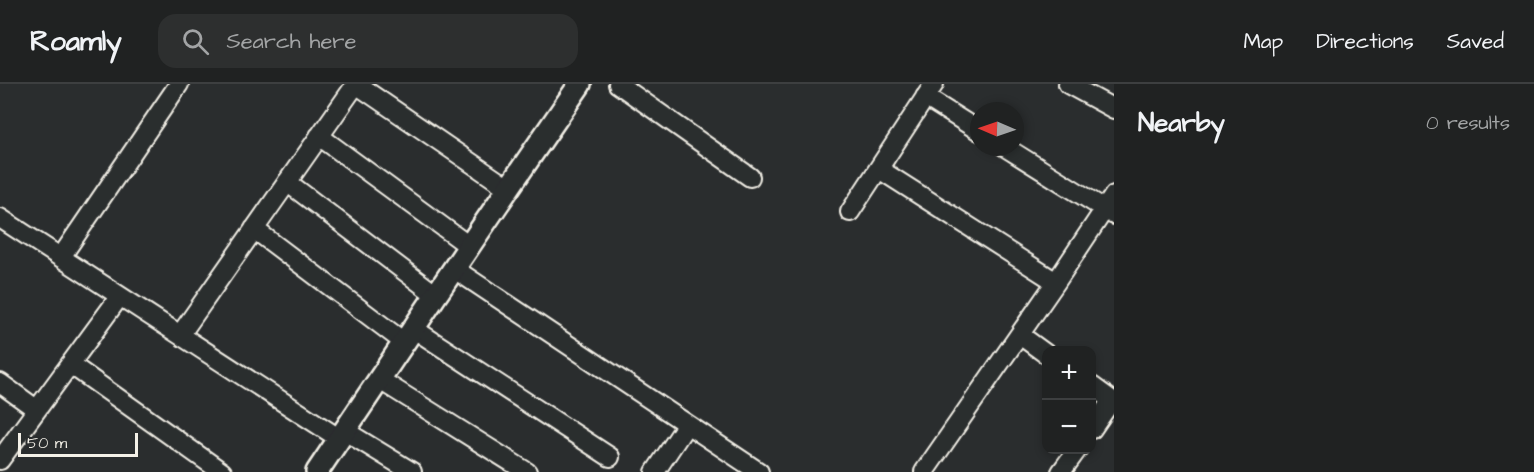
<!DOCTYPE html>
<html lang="en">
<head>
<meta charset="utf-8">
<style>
	:root { --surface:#202222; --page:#2d2f2f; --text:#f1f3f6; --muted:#a2a4a5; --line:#3d3f40 }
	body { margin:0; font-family:"Architects Daughter",sans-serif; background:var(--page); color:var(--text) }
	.controls { position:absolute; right:18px; bottom:18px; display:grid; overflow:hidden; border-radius:12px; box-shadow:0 3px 9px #0003 }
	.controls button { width:54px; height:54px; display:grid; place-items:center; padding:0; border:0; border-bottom:2px solid var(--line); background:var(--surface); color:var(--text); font:30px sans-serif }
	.compass { position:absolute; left:970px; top:18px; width:54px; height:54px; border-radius:50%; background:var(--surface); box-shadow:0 3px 9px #0003; rotate:272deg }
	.scale { position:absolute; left:18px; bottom:15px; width:120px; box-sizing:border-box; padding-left:6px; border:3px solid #f4f1e8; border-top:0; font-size:16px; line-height:21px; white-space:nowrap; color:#f4f1e8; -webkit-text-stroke:4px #2a2d2e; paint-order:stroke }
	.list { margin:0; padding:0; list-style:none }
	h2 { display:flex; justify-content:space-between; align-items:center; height:78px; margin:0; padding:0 24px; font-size:26px }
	h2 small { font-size:20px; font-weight:400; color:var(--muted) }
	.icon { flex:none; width:33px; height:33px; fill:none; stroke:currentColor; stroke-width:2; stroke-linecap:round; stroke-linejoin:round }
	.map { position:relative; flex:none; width:1114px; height:388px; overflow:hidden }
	header { display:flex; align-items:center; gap:36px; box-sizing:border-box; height:84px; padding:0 30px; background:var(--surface); border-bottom:2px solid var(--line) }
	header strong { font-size:28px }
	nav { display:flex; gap:33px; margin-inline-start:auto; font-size:21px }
	.search { width:420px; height:54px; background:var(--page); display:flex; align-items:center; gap:15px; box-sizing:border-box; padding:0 21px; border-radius:18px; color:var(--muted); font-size:22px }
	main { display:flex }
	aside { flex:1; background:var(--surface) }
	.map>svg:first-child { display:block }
</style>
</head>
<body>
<header>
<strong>Roamly</strong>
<div class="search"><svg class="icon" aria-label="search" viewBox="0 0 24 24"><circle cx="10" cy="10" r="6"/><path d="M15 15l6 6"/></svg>Search here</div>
<nav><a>Map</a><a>Directions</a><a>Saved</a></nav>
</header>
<main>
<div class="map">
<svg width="1114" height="388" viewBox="0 0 1114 388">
	<rect width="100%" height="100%" fill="#2a2d2e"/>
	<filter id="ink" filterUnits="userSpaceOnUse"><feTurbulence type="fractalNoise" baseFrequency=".0167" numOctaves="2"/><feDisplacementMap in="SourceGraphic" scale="12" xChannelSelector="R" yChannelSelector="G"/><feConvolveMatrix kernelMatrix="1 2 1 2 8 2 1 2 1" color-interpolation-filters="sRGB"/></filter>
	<g filter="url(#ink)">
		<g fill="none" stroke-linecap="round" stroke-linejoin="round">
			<defs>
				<path id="minor" d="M618,0l132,93
					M1068,0l46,25
					M925,13l54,34
					M319,52l150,110
					M1005,63l109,68
					M879,85l177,113
					M287,98l149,113
					M850,128l84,-128
					M0,134l340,221
					M254,145l151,114
					M61,173l118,-173
					M453,184l306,204
					M414,245l196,128
					M180,251l176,-251 152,104
					M1020,251l26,19
					M70,280l152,108
					M380,296l147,92
					M0,299l36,26
					M1092,302l22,16
					M1092,345l20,-29
					M345,347l67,41
					M0,376l120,-164
					M655,388l32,-48
					M924,388l132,-190 58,-87
					M1061,388l16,-22"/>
				<path id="tertiary" d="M317,388c87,-130 174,-259 263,-388"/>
			</defs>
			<use href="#minor" stroke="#f4f1e8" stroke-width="22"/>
			<use href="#tertiary" stroke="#f4f1e8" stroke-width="26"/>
			<use href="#minor" stroke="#2a2d2e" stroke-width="18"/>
			<use href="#tertiary" stroke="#2a2d2e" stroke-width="21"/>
		</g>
	</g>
</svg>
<div class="controls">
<button>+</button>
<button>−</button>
</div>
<svg class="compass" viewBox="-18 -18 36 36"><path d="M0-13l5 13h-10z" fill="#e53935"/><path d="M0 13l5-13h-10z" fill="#a2a4a5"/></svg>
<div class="scale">50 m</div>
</div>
<aside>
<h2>Nearby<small>0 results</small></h2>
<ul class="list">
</ul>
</aside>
</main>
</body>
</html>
